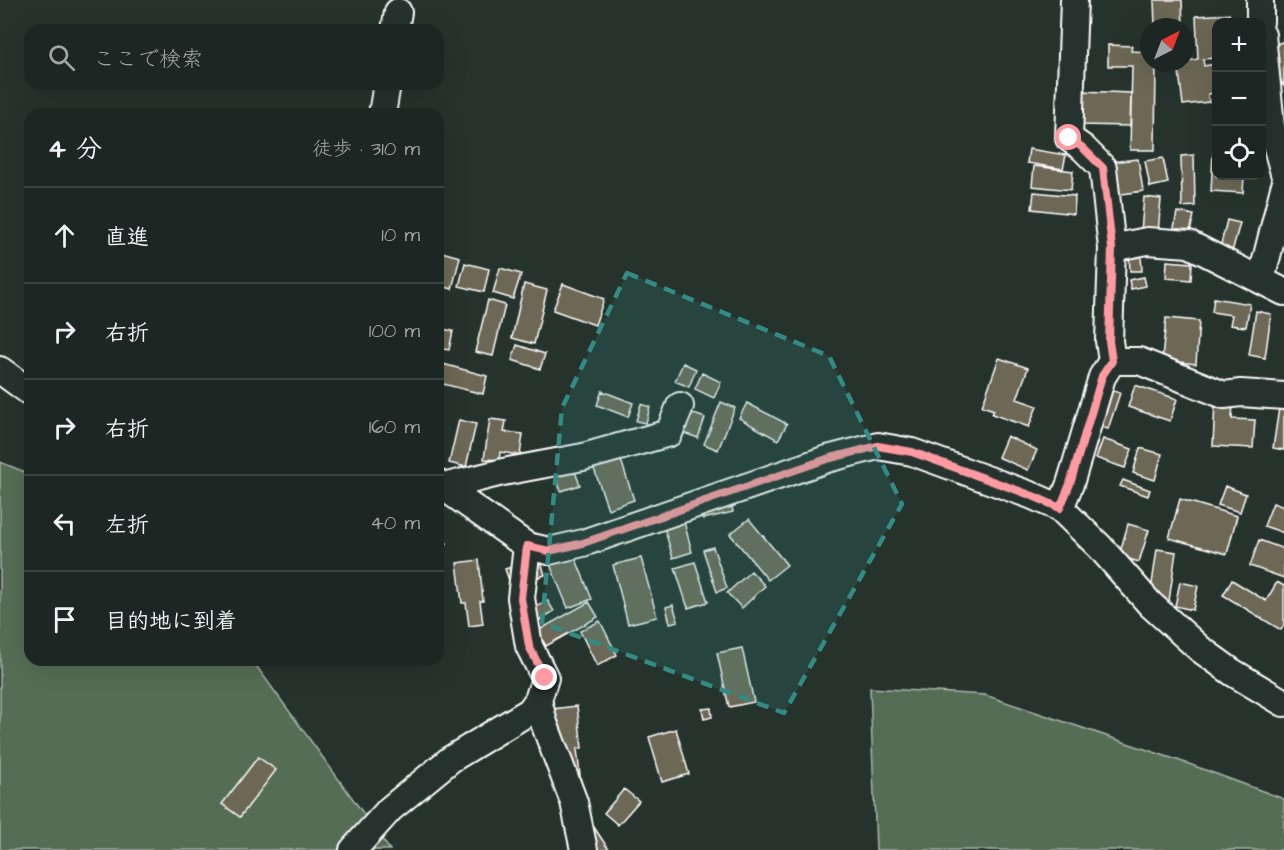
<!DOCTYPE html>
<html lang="ja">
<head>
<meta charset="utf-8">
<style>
	:root { --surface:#1c2622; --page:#29322f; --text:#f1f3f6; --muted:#a0a5a5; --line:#3a4340 }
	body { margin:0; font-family:"Architects Daughter","Klee One",sans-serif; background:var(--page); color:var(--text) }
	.controls { position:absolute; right:18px; top:18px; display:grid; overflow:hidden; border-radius:12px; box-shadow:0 6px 24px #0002 }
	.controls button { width:54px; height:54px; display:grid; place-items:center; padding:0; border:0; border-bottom:2px solid var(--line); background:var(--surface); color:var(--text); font:30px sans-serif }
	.compass { position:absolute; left:1140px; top:18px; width:54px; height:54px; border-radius:50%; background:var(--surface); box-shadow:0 6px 24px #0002; rotate:42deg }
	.stop { position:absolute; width:18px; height:18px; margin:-14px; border:4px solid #ff9aa2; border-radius:50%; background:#fff }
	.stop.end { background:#ff9aa2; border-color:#fff; box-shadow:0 2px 6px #0008 }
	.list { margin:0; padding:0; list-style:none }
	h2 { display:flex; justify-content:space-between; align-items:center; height:78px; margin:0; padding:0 24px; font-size:26px }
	h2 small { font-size:20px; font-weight:400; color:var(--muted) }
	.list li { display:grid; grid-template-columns:39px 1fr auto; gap:18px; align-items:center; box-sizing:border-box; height:96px; padding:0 24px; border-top:2px solid var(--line) }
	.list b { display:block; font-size:22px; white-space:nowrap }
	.list em { font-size:20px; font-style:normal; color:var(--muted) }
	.icon { flex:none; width:33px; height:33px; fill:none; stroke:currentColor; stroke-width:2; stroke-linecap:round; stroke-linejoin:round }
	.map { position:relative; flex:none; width:1284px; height:850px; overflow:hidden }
	.search { position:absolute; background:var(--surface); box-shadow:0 6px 24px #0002; left:24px; top:24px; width:420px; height:66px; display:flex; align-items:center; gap:15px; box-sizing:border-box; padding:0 21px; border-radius:18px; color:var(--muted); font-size:22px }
	.panel { position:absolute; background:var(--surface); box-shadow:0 6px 24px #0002; left:24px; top:108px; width:420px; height:558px; border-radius:18px }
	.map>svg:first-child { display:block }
</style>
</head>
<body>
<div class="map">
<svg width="1284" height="850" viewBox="0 0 1284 850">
	<rect width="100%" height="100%" fill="#26332d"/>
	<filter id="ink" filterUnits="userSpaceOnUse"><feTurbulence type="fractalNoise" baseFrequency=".0167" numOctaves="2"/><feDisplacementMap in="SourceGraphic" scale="12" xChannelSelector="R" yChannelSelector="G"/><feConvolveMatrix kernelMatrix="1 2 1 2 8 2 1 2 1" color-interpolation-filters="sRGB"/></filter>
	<g filter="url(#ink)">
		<path fill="#546d54" stroke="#aab6aa" stroke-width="1.5" d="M0,462l30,12v186h222l138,190h-390z
			M870,688l115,7 204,69 95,35v51h-408z"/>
		<path fill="#6c6855" stroke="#fff" stroke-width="1.5" d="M1154,0h28l1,27h-28z
			M1229,14v8h-13v36l-13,1 1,7 12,-2v29l-8,1 1,8 -26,3 -5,-42 20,-4 -2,-43z
			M1284,41v46l-18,-38z
			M1108,45l24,1 -1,5 18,1v11h7l-1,87h-25l2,-84h-24z
			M1079,91l52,2 -1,33 -51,-1z
			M1029,149l37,6 -3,14 -36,-6z
			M1213,153h3v23h28l-1,17 -32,-2z
			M1194,155l1,51 -13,1 -1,-51z
			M1163,158l5,25 -18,4 -5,-26z
			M1138,159l5,32 -28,4 -5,-33z
			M1034,166l39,5 -2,19 -39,-4z
			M1034,192l41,4 -1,18 -42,-5z
			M1144,197l17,2 -3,34 -17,-2z
			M1177,212l17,3 -5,21 -16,-3z
			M1227,220l13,3 -10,36 -12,-3z
			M438,251l22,6 -8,32 -14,-4z
			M1141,255l1,16h-12l-1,-15z
			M1167,261l25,2 -1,17 -25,-2z
			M465,263l24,6 -5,23 -25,-6z
			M500,268l21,6 -8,25 -20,-6z
			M1144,277l2,9 -15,3 -2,-9z
			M524,284l23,6 -13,54 -22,-6z
			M563,284l41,15 -9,26 -42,-15z
			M1214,298l36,6 -4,23 -16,-2 2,-10 -20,-3z
			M488,300l17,5 -12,51 -18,-4z
			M1256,311l15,3 -6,44 -16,-3z
			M1166,318l33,3 -3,43 -34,-4z
			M438,328l15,3 -4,19 -11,-2z
			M517,345l28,9 -5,15 -28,-9z
			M999,358l29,10 -11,31 20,7 -8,21 -37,-13 2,-4 -12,-4z
			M683,363l13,6 -7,18 -14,-6z
			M443,364l44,12 -4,18 -44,-11z
			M702,373l19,9 -7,16 -19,-9z
			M1135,385l42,14 -7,22 -42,-14z
			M1101,387l19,6 -12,36 -19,-6z
			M602,391l31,12 -5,14 -31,-12z
			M1215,401l18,2 -1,16 23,1 -2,28 -40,-2z
			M721,402l14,6 -17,42 -14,-6z
			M747,403l40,21 -9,16 -39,-22z
			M641,404l9,3 -4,16 -10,-2z
			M1279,408l5,1v41l-11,-2z
			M691,413l14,5 -7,20 -14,-5z
			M490,419l16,2 -2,11 19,2 -3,21 -20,-3 -1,8 -15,-1z
			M459,420l17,4 -10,43 -17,-4z
			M1007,436l30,14 -9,20 -30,-13z
			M1103,439l29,10 -7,19 -29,-10z
			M1140,448l22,6 -7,26 -22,-7z
			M619,454l15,46 -26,9 -16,-46z
			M574,469l6,16 -19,6 -6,-16z
			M1123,480l27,10 -2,6 -28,-10z
			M1225,486l21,8 -6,18 -22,-7z
			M730,498l3,14 -30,7 -3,-15z
			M1180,499l57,17 -10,38 -58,-16z
			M1273,503l11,4v26l-20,-7z
			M683,518l9,34 -19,6 -10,-34z
			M749,519l38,46 -19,15 -38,-46z
			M1128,524l21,6 -10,32 -20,-6z
			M438,535l9,8 -9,10z
			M1259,540l25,9v29l-34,-12z
			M713,547l14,41 -10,4 -14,-42z
			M1157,549l19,3 -7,49 -19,-3z
			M573,552l19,47 -24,9 -19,-46z
			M540,558l5,17 -34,11 -6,-17z
			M641,558l16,59 -29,7 -15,-59z
			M479,560l4,41h-3l3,23 -14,2 -3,-23h-4l-5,-40z
			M695,562l13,40 -20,6 -13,-40z
			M751,571l14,15 -23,22 -15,-15z
			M1232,580l34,21 11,-19 7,4v39l-3,5 -58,-35z
			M1180,582l18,4 -5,24 -18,-4z
			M547,600l7,11 -22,14 -7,-11z
			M589,602l9,15 -52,29 -9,-15z
			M673,605l5,16 -8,2 -4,-16z
			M600,621l17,34 -20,11 -17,-35z
			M742,648l12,54 -25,5 -12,-54z
			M577,706l5,42 -5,1 4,35 -27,3 -4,-36 2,-42z
			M711,708l1,9 -8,2 -2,-10z
			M676,729l13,45 -27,8 -13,-45z
			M258,757l18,13 -36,47 -18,-13z
			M624,789l15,12 -21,24 -14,-12z
			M588,818l21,32h-32l-11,-17z"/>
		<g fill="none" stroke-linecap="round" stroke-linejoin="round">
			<defs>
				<path id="street" d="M1260,0v22
					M395,30l3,-18
					M1262,35l9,91 13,47
					M382,114l5,-30
					M1112,248l35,-7 42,3 95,48
					M1261,280l23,-92
					M1112,361h27l85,34 17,-2 43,3
					M0,370l30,22
					M438,483l89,63 22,5 34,-8 244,-84 51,-13 34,6 121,44 27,12 40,39 50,57 50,45 32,23 52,31
					M443,487l60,-15 80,-15 86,-24 11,-27
					M1060,508l10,-24 32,-107 10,-16 -3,-20 3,-93 -9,-80 -20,-20 -14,-10 5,-138
					M538,700l6,23 30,79 10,48
					M353,850l37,-41 61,-50 79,-48 8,-11 7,-22 -16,-32 -8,-48 6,-52"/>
			</defs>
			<use href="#street" stroke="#fff" stroke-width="30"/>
			<use href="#street" stroke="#26332d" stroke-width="26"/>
		</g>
	</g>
	<g fill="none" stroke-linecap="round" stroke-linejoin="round" filter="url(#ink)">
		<path stroke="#ff9aa2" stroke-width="8" d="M545,678l-16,-32 -8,-48 6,-52 22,5 34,-8 244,-84 51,-13 34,6 121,44 27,12 10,-24 32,-108 10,-15 -3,-20 3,-93 -9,-80 -20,-20 -14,-10"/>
	</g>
	<path fill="#338b84" fill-opacity="0.2" stroke="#338b84" stroke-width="4.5" stroke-dasharray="12 8" stroke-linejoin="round" d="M627,273l202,83 73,148 -118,209 -242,-90 20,-215z"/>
</svg>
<div class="controls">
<button>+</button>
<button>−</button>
<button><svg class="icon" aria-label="locate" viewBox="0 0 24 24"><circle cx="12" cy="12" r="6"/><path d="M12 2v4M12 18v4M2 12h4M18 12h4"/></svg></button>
</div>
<svg class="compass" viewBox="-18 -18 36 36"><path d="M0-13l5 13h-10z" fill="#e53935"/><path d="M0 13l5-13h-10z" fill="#a0a5a5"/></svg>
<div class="stop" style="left:1069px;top:138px"></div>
<div class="stop end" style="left:545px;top:678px"></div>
<div class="search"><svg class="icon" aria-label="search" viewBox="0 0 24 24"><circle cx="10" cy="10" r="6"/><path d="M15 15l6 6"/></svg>ここで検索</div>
<section class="panel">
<h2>4 分<small>徒歩 · 310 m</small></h2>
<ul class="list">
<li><svg class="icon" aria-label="ahead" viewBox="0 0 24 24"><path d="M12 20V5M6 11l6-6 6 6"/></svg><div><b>直進</b></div><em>10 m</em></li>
<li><svg class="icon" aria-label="right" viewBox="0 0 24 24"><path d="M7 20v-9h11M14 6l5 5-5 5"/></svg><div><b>右折</b></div><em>100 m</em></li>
<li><svg class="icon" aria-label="right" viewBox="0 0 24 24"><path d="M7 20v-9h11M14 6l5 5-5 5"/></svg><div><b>右折</b></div><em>160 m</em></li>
<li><svg class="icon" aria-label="left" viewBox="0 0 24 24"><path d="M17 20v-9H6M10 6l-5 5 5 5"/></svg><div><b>左折</b></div><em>40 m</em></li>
<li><svg class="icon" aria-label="arrive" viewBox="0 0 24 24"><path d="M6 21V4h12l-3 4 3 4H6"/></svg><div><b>目的地に到着</b></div></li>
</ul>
</section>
</div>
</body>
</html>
